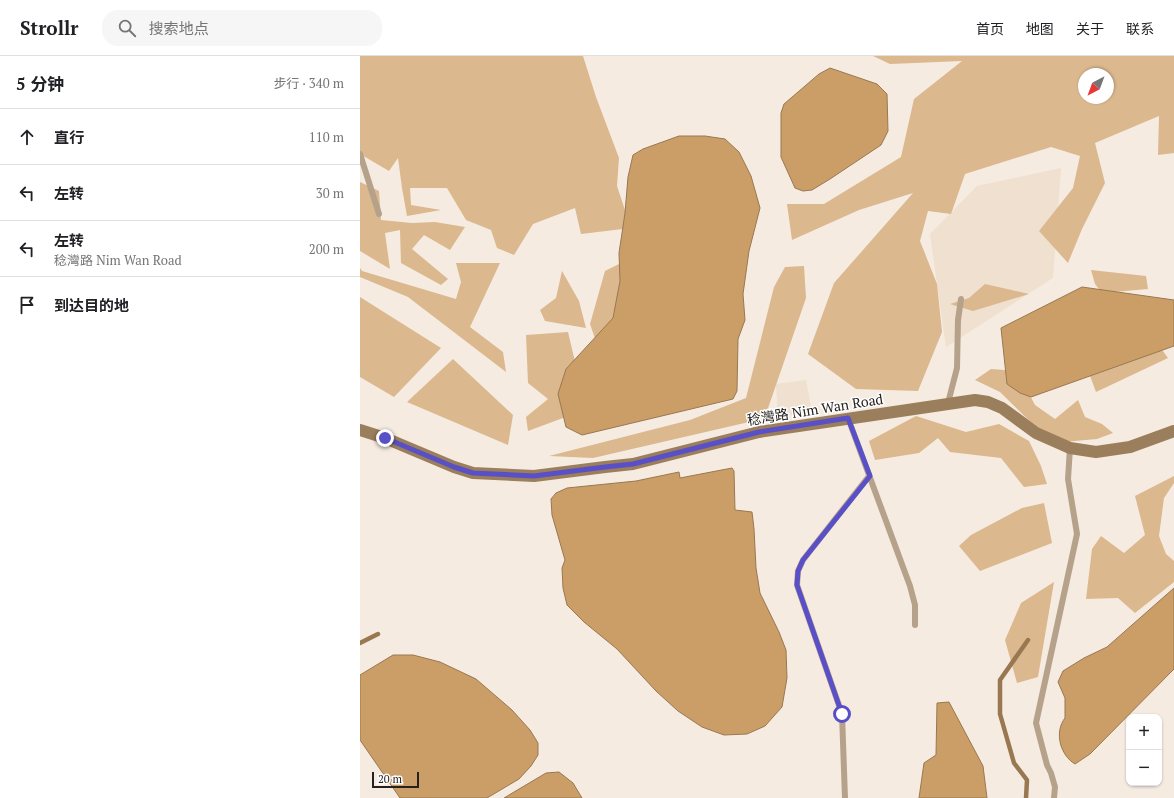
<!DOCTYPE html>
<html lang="zh">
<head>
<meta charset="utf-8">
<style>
	:root { --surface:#fff; --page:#f6f6f6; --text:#202124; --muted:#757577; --line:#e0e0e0 }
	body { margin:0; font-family:"PT Serif","Noto Sans SC",serif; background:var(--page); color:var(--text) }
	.controls { position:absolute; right:12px; bottom:12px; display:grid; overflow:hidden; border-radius:8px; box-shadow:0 1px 3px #0004 }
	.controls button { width:36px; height:36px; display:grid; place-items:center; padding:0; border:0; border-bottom:1px solid var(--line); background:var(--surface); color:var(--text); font:20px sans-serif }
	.compass { position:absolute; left:718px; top:12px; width:36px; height:36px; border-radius:50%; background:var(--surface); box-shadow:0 1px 3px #0004; rotate:221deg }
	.scale { position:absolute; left:12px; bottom:10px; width:47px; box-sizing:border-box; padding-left:4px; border:2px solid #25211d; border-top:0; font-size:11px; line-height:14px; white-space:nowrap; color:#25211d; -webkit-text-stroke:3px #fff; paint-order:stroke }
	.stop { position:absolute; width:12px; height:12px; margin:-9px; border:3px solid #594fc7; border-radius:50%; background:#fff }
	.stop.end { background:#594fc7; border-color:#fff; box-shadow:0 1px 4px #0008 }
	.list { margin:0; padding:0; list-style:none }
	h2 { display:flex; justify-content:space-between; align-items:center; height:52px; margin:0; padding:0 16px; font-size:17px }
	h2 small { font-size:13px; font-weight:400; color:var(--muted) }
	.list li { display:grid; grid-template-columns:26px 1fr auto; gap:12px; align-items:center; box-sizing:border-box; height:56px; padding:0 16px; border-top:1px solid var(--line) }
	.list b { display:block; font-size:15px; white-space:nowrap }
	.list p { margin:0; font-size:13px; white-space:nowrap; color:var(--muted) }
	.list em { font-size:13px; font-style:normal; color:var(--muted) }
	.icon { flex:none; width:22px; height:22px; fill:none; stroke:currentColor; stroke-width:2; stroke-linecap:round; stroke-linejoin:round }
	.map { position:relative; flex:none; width:814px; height:742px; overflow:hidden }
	header { display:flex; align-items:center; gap:24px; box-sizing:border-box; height:56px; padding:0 20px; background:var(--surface); border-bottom:1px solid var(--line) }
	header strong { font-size:19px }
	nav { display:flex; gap:22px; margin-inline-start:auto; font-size:14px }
	.search { width:280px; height:36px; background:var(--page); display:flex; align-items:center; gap:10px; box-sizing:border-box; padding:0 14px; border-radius:16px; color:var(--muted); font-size:15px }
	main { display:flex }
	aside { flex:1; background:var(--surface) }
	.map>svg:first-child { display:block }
</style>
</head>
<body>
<header>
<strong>Strollr</strong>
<div class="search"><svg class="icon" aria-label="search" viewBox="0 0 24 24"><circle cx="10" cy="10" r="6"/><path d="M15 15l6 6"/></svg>搜索地点</div>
<nav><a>首页</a><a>地图</a><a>关于</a><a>联系</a></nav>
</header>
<main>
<aside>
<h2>5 分钟<small>步行 · 340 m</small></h2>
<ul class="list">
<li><svg class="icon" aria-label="ahead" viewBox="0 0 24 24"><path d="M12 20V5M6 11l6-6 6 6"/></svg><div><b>直行</b></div><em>110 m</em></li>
<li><svg class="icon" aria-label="left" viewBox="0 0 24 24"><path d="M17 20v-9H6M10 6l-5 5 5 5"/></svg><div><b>左转</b></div><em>30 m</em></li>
<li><svg class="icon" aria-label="left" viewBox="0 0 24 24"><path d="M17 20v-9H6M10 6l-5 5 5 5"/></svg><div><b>左转</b><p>稔灣路 Nim Wan Road</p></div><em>200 m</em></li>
<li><svg class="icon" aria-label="arrive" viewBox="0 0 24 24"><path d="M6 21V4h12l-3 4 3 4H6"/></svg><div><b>到达目的地</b></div></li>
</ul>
</aside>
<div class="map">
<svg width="814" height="742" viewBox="0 0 814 742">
	<rect width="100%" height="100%" fill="#f5ebe1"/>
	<path fill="#efe0cf" d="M701,112l-8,110 -107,69 -16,-113 47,-48z
		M446,324l6,32 -34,5 -2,-33z"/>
	<path fill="#dbb88e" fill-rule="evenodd" d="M0,0h223l13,41 23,61 -2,28 14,42 -50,6 -6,-26 -42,16 -19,31 -17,-7 -6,-18 -25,-10 -19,-32h-37l1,17 30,5 -34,6 -5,-28 -4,-30 -9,13 -29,-17z
		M513,0h301v97l-16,2 1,-39 -64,27 10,40 -23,46 -14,34 -29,-32 34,-43 7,-32 -29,-9 -86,27 -14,40 -23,-3 -8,30 17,43 5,48 -24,59 -62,-2 -48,-35 26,-71 79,-90 -54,17 -67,30 -5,-36h37l77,-47 13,-58 48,-38 -72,3zM724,18h24v24h-24z
		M0,126l19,9 2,29 31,3 23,-1 30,5 -15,23 -26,-15 -12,14 36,30 -7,6 -40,-22 -1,-33 -15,3 5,36 -30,-18z
		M267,204l5,51 -33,39 -9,-26 15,-53z
		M96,207h44l-30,64 33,25 3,20 -98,-75 -48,-20v-9l2,3 94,28 5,-17z
		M444,210l2,32 -40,116 -17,8 -156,36 -44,-2 141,-36 56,-22 28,-111 11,-20z
		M731,214l55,6 2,13 -46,4 -7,-9z
		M202,215l17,30 7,27 -41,-7 -5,-11 16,-12z
		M625,228l44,10 -56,17 -23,-7 19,-6z
		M0,241l81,51 -47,49 -34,-20z
		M208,276l9,38 -6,45 -43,16 -2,-14 22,-18 -20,-16 -2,-48z
		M800,291l8,11 -72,34 -7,-19z
		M93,303l60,56 -5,30 -101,-43z
		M631,313l26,2 18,34 20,14 23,-19 7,17 17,7 11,9 -16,6 -45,4 -52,-51 -25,-12z
		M556,360l50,16 33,-8 30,17 12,25 6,18 -23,3 -23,-29 -51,-6 -12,-14 -19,15 -44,7 -6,-19z
		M814,420v7l-10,15 -5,38 7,18 8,7v21l-39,31 -17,-15 -32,1 6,-50 9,-13 23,17 21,-18 -10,-39z
		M684,447l8,40 -72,28 -21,-25 12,-11 51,-27z
		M694,526l-16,95 -21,6 -12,-43 16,-37z"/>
	<path fill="#cb9e67" stroke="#997851" d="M470,12l47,16 10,10 1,37 -7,14 -51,34 -18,11 -9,1 -8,-3 -14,-31v-44l3,-9 35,-30z
		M319,80h26l20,3 14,13 12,24 9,32 -11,43 -6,43 2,26 -7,19 -1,52 -4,8 -151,36 -16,-8 -8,-33 8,-25 47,-51 7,-37 -1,-28 6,-40 3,-36 5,-22 10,-6z
		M722,231l92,13v46l-143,51 -11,-4 -13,-9 -6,-56z
		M372,412l2,3 1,39 17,2 2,17 2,39 4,25 19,39 7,18 1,28 -5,29 -17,19 -18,8 -23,1 -22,-8 -24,-16 -22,-20 -39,-42 -33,-27 -17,-17 -4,-17 -1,-20 3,-8 -13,-45 -1,-16 5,-6 11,-5 69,-7 43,-9 1,6z
		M814,532v81l-84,85 -15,10c-15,-9 -21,-32 -10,-46v-20l-7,-16 5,-11 21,-13 23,-11z
		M33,599h20l27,7 36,17 36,31 18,20 8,13v12l-7,11 -12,13 -32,19h-87l-40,-58v-65z
		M589,646l34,64 4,32h-68l5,-35 12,-8 1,-52z
		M199,716l14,11 9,15h-78l42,-25z"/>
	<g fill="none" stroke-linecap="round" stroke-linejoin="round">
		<path stroke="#997851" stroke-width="4.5" d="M0,587l18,-9
			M666,742l1,-18 -13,-17 -14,-49v-34l28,-40"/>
		<path stroke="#b6a28b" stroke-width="6" d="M0,98l19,60
			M588,347l9,-35 1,-48 3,-21
			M488,362l62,168 5,19v20
			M485,742l-3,-84 -45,-129 1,-14 5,-11 66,-84
			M694,742l1,-11 -4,-14 -4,-8 -11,-42 41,-189 -9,-55 2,-31"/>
		<path stroke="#9b7e5b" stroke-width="12" d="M0,374l25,8 69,29 19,6 61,3 71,-9 28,-3 126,-32 216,-32 13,2 14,6 34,25 34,15 26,4 34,-5 44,-16"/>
	</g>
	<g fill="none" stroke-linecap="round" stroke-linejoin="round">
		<path stroke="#594fc7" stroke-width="5" d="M25,382l69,29 19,6 61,3 71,-9 28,-3 126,-32 89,-14 22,58 -67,84 -5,11 -1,14 45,129"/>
	</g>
	<g text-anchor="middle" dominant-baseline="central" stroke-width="3" stroke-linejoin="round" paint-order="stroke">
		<g font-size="14" fill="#25211d" stroke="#fff">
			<text transform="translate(455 353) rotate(-9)">稔灣路 Nim Wan Road</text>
		</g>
	</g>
</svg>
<div class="controls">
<button>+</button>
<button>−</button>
</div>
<svg class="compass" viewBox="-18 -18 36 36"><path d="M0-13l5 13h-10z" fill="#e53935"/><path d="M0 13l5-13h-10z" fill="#757577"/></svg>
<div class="scale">20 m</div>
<div class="stop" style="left:482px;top:658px"></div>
<div class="stop end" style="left:25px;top:382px"></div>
</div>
</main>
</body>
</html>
